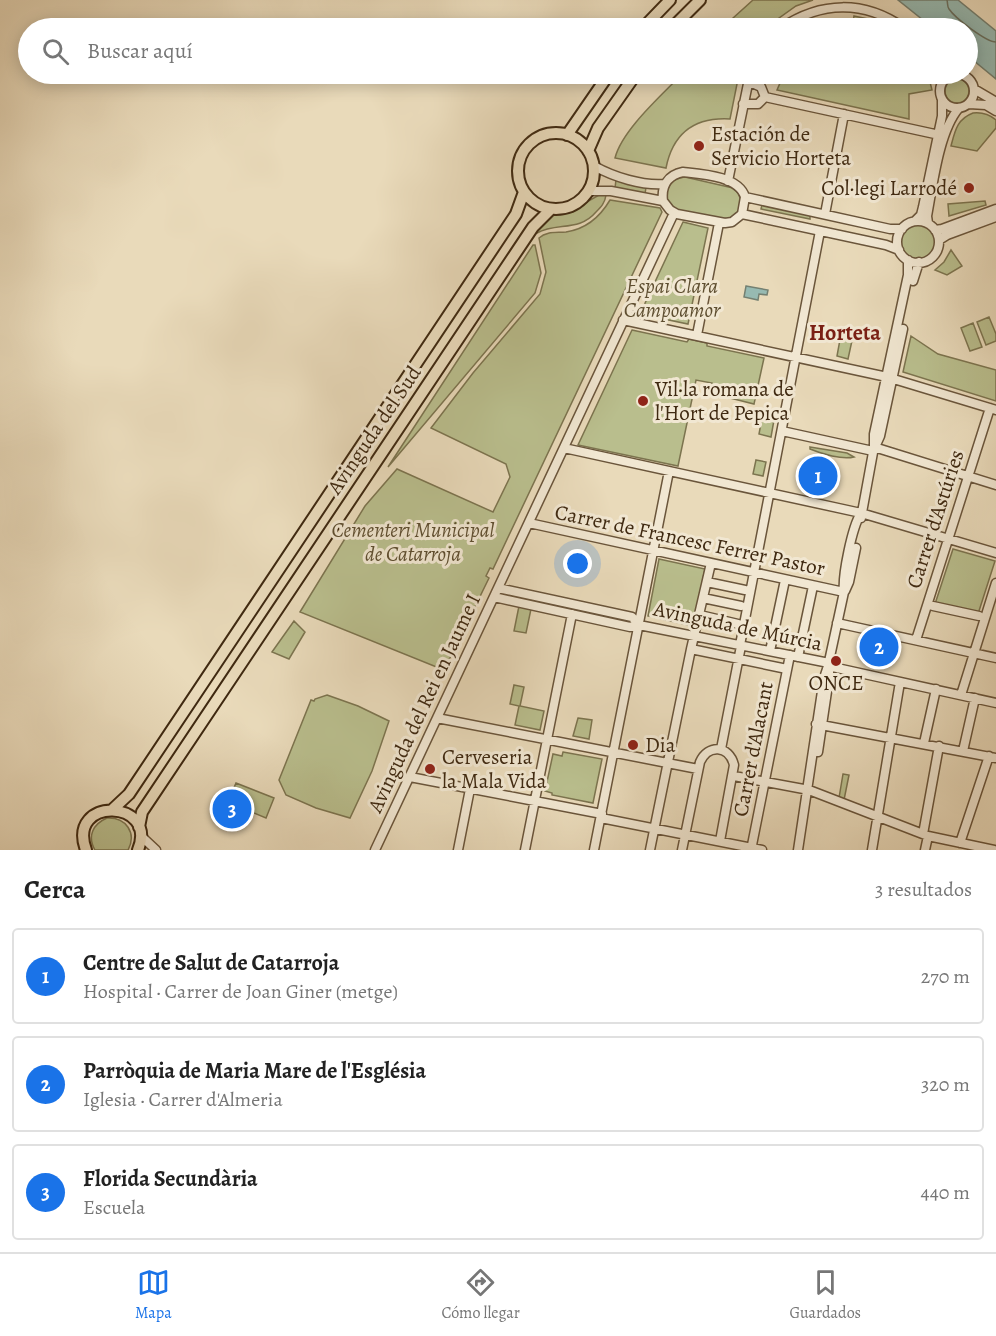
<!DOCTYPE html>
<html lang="es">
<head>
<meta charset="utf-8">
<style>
	:root { --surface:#fff; --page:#f6f6f6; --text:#222; --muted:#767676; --line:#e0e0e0; --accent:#1a73e8 }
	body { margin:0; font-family:Alegreya,serif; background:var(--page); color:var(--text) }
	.you { position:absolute; left:578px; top:564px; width:21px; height:21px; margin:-15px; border:4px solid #fff; border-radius:50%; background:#1a73e8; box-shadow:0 0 0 9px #1a73e833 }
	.badge { display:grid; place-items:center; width:39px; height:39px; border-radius:50%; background:var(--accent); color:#fff; font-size:20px; font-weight:700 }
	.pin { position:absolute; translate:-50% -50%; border:3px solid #fff; box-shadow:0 2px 6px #0006 }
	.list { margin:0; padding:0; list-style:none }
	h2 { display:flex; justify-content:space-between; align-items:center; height:78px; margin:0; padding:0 24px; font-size:26px }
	h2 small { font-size:20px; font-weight:400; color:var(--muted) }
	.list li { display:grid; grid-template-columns:39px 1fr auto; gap:18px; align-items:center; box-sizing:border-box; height:96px; margin:0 12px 12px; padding:0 12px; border:2px solid var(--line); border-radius:6px }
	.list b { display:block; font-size:22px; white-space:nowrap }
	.list p { margin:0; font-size:20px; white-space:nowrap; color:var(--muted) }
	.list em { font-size:20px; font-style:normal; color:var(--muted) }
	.icon { flex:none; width:33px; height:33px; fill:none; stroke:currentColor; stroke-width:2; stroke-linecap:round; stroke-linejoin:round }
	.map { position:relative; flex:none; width:996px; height:850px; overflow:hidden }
	.search { position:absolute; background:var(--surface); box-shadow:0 3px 15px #0003; left:18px; right:18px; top:18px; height:66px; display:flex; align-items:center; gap:15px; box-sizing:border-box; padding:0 21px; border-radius:33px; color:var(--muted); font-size:22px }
	.sheet { height:402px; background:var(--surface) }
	nav { display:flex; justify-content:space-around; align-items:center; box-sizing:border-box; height:84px; border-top:2px solid var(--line); background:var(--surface); font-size:16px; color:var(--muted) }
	nav a { display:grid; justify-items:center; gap:3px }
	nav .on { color:var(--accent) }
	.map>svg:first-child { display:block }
</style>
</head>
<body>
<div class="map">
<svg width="996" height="850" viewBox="0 0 996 850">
	<rect width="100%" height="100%" fill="#e9daba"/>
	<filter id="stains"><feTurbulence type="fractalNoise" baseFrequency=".00333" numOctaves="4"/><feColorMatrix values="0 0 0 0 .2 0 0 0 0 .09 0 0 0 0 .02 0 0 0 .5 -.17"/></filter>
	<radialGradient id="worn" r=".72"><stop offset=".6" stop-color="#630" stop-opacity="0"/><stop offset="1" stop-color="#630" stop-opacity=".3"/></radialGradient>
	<path fill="#b9be8d" stroke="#7c744f" stroke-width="1.5" d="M753,0h60l-17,6 -31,22h-43z
		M854,16l19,4 17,8h-38z
		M682,74h57l-9,45c-36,-2 -57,14 -64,49l-51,-10c7,-28 47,-63 67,-84z
		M784,74h144l4,16 -23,4v25l-132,-29z
		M945 91a12 12 0 1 1 24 0a12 12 0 1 1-24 0Z
		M973,113c9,-1 16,1 23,7v8l-19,23 -26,-5c4,-15 6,-27 22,-33z
		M685,177l48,11 5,5 3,7 -2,11 -10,8h-6l-45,-9 -7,-5 -4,-6c-2,-13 6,-21 18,-22z
		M616,180l30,7 -1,7 -30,-6z
		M599,195h7c-1,8 -5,12 -10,17 -17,20 -39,10 -59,21v-3l14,-15 20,-4z
		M610,200l50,8 2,4 -169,357 -3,-1 -4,8 3,2 -45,92 -144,-58 65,-106 32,-37 96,43 17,-35 -4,-13 -75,-36 42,-55 67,-79 6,-22 -7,-34c8,-7 17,-5 27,-6 20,-3 34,-15 44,-32z
		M985,201l1,4 -37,11 -1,-12z
		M762,205l48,10v4l-49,-10z
		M683,222l25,6 -20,96 -48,-10z
		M901 242a17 17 0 1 1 34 0a17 17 0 1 1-34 0Z
		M533,245h2l6,28 -6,20 -147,174z
		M951,250l11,16 -15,9 -12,-5 9,-8z
		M989,317l7,17v7l-10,4 -9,-23z
		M973,323l9,24 -12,4 -9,-23z
		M632,330l55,12 2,-3 18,4v3l57,12 -10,46 -44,-11 2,-10 -16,-3 -18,86 -100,-21z
		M841,334l12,2 -5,23 -11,-3z
		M911,336l27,18 58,16v31l-93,-29z
		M762,418l12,2 -3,17 -12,-3z
		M810,447l37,6 7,4c-12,3 -32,-3 -44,-8z
		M756,460l10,2 -3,14 -10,-2z
		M953,549l42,12 -17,53 -43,-10z
		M659,559l46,10 -12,57 -45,-10z
		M519,606l12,3 -5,24 -12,-2z
		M294,621l11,11 -16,27 -17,-7z
		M514,685l10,2 -4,19 24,5 -4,19 -25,-5 4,-19 -9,-2z
		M327,695l31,11 31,15 -17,50 -22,47 -34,-10 -30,-13 -7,-15 32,-80 3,1 1,-2z
		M578,718l14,2 -3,19 -16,-3z
		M563,752l39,7 -9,44 -41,-8v-2l-7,-2 8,-37 9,2z
		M843,774l6,1 -5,25 -5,-2z
		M236,783l38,15 -8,20 -38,-16z
		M107,818c19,-1 30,15 21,32h-33c-8,-14 -2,-26 12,-32z"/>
	<path fill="#97bab2" stroke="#748072" stroke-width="1.5" d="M898,0h60l38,31v48l-28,-23v-28h-35z
		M746,286l22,4 -1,5 -8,-1 -1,6 -14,-3z"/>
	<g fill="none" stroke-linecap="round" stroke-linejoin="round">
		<path stroke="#6b7262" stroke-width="1.5" d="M947,0c1,4 0,6 2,9 6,9 37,33 47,33"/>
		<defs>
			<path id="minor" d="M781,28c40,-27 83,-28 123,0
				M940 91a17 17 0 1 1 34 0a17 17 0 1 1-34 0Z
				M748,81l13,6 4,10
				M974,89l22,13
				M765,97l179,39
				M743,104h15l7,-7
				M969,104l17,1 10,6
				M594,166c20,11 48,20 71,18
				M683,172c19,2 56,4 62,25l-3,17 -10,8 -7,1 -48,-9 -7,-4 -7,-9c-2,-15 5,-26 20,-29z
				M728,181l22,-107
				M588,191h23l52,10
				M745,197l145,32h12
				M742,214l144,31 13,5
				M825,214l19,-100
				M915,221l6,-6 2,-8 19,-91v-17
				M897 242a21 21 0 1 1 42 0a21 21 0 1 1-42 0Z
				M928,223l-1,-7c6,-32 12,-85 32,-108
				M935,230l7,-1 54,-20
				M939,240l8,-5 49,-18
				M913,281l6,-19
				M623,320l264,57 109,33
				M697,335l22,-112
				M782,431l91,20
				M874,447l122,38
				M875,447l5,-11 23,-107
				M564,448l297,65 135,40
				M861,518l13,-71v-13l34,-159v-15
				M529,523l315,69
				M707,582l38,8
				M498,588l134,29 7,8
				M845,591l4,-9 7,-34
				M494,597l136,30 9,-2 190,38
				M703,598l38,8
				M933,606l46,10
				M700,615l38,9
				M837,623l159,35
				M916,640l74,-232
				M740,645l80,-414
				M691,649l96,20
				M770,651l15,-71
				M798,657l15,-71
				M828,666l168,37
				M961,695l35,-112
				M437,718l261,51
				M816,724l180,34
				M924,743l12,-54
				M721,749l20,-103
				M963,751l12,-53
				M818,752l11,-74v-8
				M734,776l75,14 119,46 66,14
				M410,777l192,37
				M601,818l161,32
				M923,834l16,-88
				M141,836l15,14
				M960,843l29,-87
				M375,850l299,-637
				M458,850l12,-61
				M525,850l47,-236
				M594,850l75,-379
				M650,850l41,-201 20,-86
				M682,850l18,-88c8,-18 29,-17 34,3l-14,76
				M751,850l39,-195
				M798,850l26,-172 4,-12 16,-74c-2,-16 8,-65 17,-79
				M872,850l28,-168
				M925,850l3,-14"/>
			<path id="major" d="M643,28l27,-28
				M672,28l28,-28
				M518 171a38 38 0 1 1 76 0a38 38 0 1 1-76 0Z
				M567,135l42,-61
				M588,151l10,-23 38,-54
				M113,809l16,-15 387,-580 8,-22
				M139,827l3,-15 391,-585 18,-18
				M86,850c-20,-54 73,-51 52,0"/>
		</defs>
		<use href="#minor" stroke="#6a553b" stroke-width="11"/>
		<use href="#major" stroke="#3f2911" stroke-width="14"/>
		<use href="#minor" stroke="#f1e7d2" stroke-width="8"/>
		<use href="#major" stroke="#e9daba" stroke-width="10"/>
	</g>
	<g fill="#8f2418" stroke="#f1e7d2" stroke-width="2">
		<circle cx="699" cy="146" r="6"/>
		<circle cx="969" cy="188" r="6"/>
		<circle cx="643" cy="401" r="6"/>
		<circle cx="836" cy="661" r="6"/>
		<circle cx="633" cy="745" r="6"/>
		<circle cx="430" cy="769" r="6"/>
	</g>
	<g text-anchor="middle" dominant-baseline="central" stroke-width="6" stroke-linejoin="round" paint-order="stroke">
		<g font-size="21" fill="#3f2911" stroke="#f1e7d2" text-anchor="start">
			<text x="711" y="134">Estación de<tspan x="711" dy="24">Servicio Horteta</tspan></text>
			<text x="957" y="188" text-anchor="end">Col·legi Larrodé</text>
			<text x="655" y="389">Vil·la romana de<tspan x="655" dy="24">l'Hort de Pepica</tspan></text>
			<text x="836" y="683" text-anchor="middle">ONCE</text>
			<text x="645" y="745">Dia</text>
			<text x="442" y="757">Cerveseria<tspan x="442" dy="24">la Mala Vida</tspan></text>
		</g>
		<g font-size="21" font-style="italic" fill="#5e4e30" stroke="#f1e7d2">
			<text x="672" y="286">Espai Clara<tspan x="672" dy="24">Campoamor</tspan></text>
			<text x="413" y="530">Cementeri Municipal<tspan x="413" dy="24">de Catarroja</tspan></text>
		</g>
		<g font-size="21" fill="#3f2911" stroke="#f1e7d2">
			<text transform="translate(374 430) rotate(-56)">Avinguda del Sud</text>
			<text transform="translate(935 519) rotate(-72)">Carrer d'Astúries</text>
			<text transform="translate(690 540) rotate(12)">Carrer de Francesc Ferrer Pastor</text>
			<text transform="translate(738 626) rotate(12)">Avinguda de Múrcia</text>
			<text transform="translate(424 703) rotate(-65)">Avinguda del Rei en Jaume I</text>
			<text transform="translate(753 749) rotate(-79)">Carrer d'Alacant</text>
		</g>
		<g font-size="22" font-weight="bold" fill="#7a1f14" stroke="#f1e7d2">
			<text x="845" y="333">Horteta</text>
		</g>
	</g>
	<rect width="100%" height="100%" filter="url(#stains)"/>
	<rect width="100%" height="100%" fill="url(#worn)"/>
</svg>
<div class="you"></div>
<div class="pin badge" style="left:818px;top:476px">1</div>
<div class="pin badge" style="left:879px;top:647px">2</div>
<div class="pin badge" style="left:232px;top:809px">3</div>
<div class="search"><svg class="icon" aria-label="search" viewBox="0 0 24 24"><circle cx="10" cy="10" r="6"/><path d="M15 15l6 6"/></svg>Buscar aquí</div>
</div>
<section class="sheet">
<h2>Cerca<small>3 resultados</small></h2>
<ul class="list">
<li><span class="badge">1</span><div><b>Centre de Salut de Catarroja</b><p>Hospital · Carrer de Joan Giner (metge)</p></div><em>270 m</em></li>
<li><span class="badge">2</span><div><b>Parròquia de Maria Mare de l'Església</b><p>Iglesia · Carrer d'Almeria</p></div><em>320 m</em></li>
<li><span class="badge">3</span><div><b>Florida Secundària</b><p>Escuela</p></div><em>440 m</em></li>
</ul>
</section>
<nav>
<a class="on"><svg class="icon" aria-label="map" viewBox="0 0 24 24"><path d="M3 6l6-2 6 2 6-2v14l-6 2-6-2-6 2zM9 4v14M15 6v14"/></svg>Mapa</a>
<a><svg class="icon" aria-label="directions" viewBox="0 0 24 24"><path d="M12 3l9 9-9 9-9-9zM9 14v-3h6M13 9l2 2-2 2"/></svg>Cómo llegar</a>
<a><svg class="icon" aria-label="saved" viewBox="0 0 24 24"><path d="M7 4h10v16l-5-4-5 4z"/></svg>Guardados</a>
</nav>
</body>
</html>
